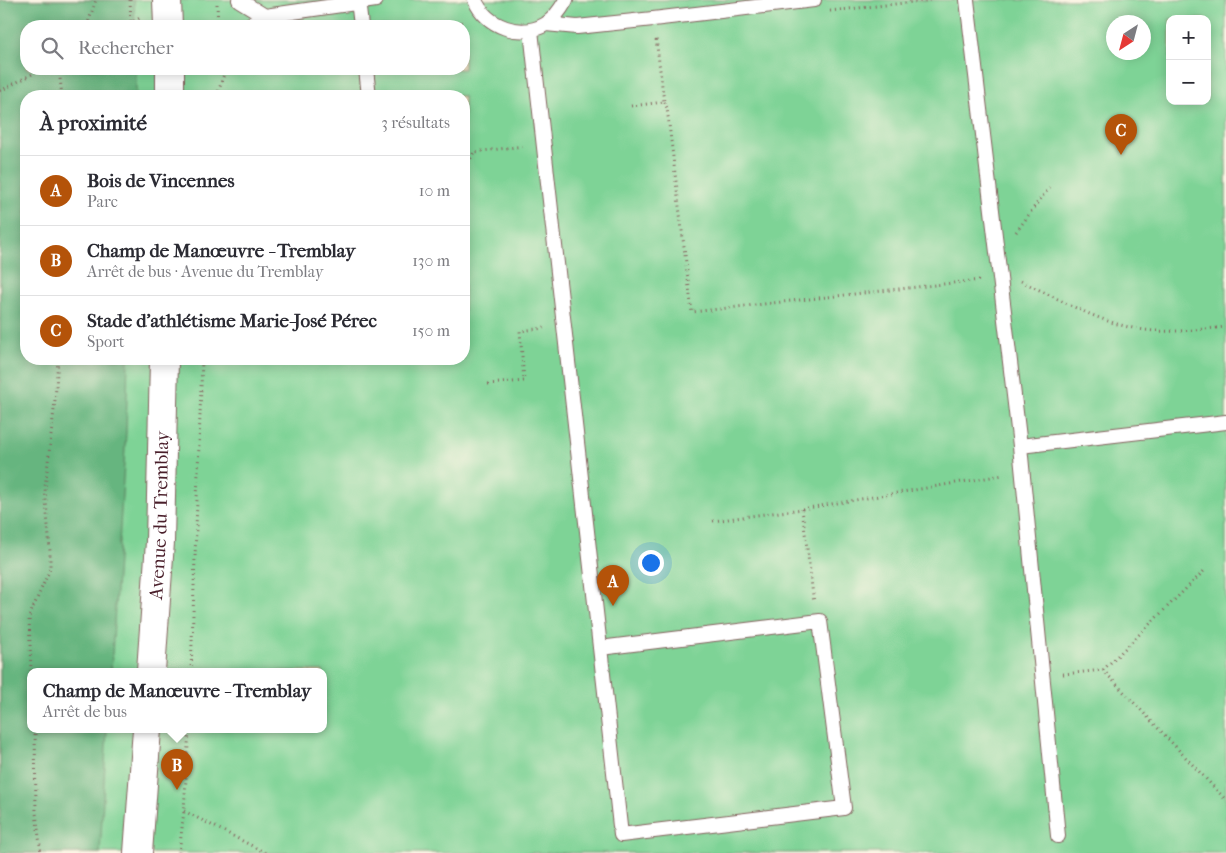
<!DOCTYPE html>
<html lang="fr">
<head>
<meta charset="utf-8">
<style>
	:root { --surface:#fff; --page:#f2f2f3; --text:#2b2b33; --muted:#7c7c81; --line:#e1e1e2; --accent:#b45309 }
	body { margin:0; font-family:"IM FELL French Canon",serif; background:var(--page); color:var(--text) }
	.controls { position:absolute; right:15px; top:15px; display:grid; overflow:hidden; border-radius:10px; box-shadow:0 2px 12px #0003 }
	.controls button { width:45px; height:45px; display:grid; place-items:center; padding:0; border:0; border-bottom:1px solid var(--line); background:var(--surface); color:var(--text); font:25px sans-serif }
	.compass { position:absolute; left:1106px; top:15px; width:45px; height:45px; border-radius:50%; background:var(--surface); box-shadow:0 2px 12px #0003; rotate:216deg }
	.you { position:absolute; left:650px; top:562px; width:18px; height:18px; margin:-12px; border:4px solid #fff; border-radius:50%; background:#1a73e8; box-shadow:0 0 0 8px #1a73e833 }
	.badge { display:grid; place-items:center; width:32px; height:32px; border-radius:50%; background:var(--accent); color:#fff; font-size:16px; font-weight:700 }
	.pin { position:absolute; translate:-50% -41px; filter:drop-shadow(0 1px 2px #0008) }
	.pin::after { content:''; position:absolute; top:26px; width:18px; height:15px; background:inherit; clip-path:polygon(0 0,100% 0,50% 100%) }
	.popup { position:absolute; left:27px; top:668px; width:300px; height:65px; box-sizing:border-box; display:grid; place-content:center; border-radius:10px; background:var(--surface); filter:drop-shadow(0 1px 4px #0005); font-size:16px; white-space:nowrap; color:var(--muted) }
	.popup b { font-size:19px; color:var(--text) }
	.popup::after { content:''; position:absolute; left:50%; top:100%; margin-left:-10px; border:10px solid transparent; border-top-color:var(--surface) }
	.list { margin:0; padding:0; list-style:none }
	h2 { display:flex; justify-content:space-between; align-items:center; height:65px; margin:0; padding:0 20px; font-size:21px }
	h2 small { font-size:16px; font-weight:400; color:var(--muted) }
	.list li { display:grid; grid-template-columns:32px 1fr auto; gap:15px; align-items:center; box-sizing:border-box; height:70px; padding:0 20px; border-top:1px solid var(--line) }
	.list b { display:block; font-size:19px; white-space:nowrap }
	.list p { margin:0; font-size:16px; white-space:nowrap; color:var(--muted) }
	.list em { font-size:16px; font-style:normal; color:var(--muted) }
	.icon { flex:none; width:28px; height:28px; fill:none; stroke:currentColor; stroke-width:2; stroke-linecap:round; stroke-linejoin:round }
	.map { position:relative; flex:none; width:1226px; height:853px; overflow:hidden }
	.search { position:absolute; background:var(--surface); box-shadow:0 2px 12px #0003; left:20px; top:20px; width:450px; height:55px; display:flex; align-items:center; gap:12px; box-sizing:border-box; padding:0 18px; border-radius:20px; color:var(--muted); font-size:19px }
	.panel { position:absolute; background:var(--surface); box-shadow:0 2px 12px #0003; left:20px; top:90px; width:450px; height:275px; border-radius:20px }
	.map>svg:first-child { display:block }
</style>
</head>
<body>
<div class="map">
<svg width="1226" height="853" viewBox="0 0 1226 853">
	<rect width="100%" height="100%" fill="#fcf5e5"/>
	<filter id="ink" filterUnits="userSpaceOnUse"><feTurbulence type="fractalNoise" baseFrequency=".02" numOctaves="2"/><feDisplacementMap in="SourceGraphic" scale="10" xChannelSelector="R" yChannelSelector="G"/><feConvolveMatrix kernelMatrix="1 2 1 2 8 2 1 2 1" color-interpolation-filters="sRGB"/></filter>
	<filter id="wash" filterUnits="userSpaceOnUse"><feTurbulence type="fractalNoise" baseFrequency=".0096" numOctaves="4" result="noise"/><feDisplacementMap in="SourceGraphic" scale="20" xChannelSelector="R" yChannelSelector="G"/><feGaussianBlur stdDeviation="1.12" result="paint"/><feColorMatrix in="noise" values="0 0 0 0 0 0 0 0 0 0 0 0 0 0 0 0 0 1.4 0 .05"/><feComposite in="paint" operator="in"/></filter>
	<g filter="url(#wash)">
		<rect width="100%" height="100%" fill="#efdbba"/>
		<path fill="#7ed396" stroke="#647960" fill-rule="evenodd" d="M0,0h1226v853h-1226zM1170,19h37v82h-37zM1114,22h30v30h-30zM26,26h438v43h-438zM26,96h438v263h-438zM31,671h292v58h-292z"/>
		<path fill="#66b57f" stroke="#586a55" d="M0,0h134l1,26h-109v43h110v27h-110v263h102l-2,73 -15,239h-80v58h76l-7,124h-100z"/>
	</g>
	<g filter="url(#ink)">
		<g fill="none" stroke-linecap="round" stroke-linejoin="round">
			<defs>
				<path id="service" d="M239,0l26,16
					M358,0l3,26
					M475,0c11,27 46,39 71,24 9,-6 15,-15 20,-24
					M967,0l53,446 38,390
					M546,24l31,3 76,-8 161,-19
					M248,26l17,-10 111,-16
					M531,30l3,28 87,777 223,-27 -24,-187 -220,27
					M366,69l3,27
					M1020,446l206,-24"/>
				<g id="secondary">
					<path d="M167,0l1,26"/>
					<path d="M170,69v27"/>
					<path id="s1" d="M151,671l9,-129 4,-183"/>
					<path d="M138,853l9,-124"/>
				</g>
			</defs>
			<use href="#service" stroke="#84615d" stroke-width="16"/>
			<use href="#secondary" stroke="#84615d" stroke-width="30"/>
			<path stroke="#84615d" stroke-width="3" stroke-dasharray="1 4" stroke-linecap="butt" d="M130,0l1,23
				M217,4l1,22
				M830,11l102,-11
				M87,26l9,-26
				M125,26l15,-8
				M431,26l34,-4
				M59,69l3,27
				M0,91l42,-22
				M217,96l7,-22 4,-5
				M664,102l3,6 25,204 288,-32
				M631,106l33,-4 -8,-64
				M464,172l10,-20 50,-6
				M1016,232c12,-15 21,-31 34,-44
				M1021,281c43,20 87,48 136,50 23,1 46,-2 69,-4
				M488,384l36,-3 -4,-50 24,-3
				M802,509l12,94
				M713,521l89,-12 201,-34
				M1103,670l103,-101
				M31,671l-2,-54 21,-48v-18l-5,-63 10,-87 3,-42
				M191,671l11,-312
				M1063,674l40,-4 122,129 1,-1
				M35,729l1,84 5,40
				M184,811l82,42
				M179,853l5,-42 5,-82"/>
			<use href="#service" stroke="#fff" stroke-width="14"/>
			<use href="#secondary" stroke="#fff" stroke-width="28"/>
		</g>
	</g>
	<g text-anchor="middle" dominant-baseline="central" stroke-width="4" stroke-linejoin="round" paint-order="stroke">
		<g font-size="19" fill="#4a1f2b" stroke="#fcf5e5">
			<text stroke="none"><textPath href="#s1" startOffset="156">Avenue du Tremblay</textPath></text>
		</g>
	</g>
</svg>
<div class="controls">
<button>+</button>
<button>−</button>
</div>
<svg class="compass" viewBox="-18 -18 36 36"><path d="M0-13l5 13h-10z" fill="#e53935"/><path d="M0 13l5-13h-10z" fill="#7c7c81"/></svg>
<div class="you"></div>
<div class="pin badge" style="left:613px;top:606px">A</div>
<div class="pin badge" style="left:177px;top:790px">B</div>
<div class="popup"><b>Champ de Manœuvre - Tremblay</b>Arrêt de bus</div>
<div class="pin badge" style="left:1121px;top:155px">C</div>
<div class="search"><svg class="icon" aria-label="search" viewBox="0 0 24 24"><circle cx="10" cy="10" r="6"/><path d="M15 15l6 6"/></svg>Rechercher</div>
<section class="panel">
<h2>À proximité<small>3 résultats</small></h2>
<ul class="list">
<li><span class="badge">A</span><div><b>Bois de Vincennes</b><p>Parc</p></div><em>10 m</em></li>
<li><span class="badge">B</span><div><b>Champ de Manœuvre - Tremblay</b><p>Arrêt de bus · Avenue du Tremblay</p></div><em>130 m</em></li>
<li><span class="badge">C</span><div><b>Stade d'athlétisme Marie-José Pérec</b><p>Sport</p></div><em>150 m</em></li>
</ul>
</section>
</div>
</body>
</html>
